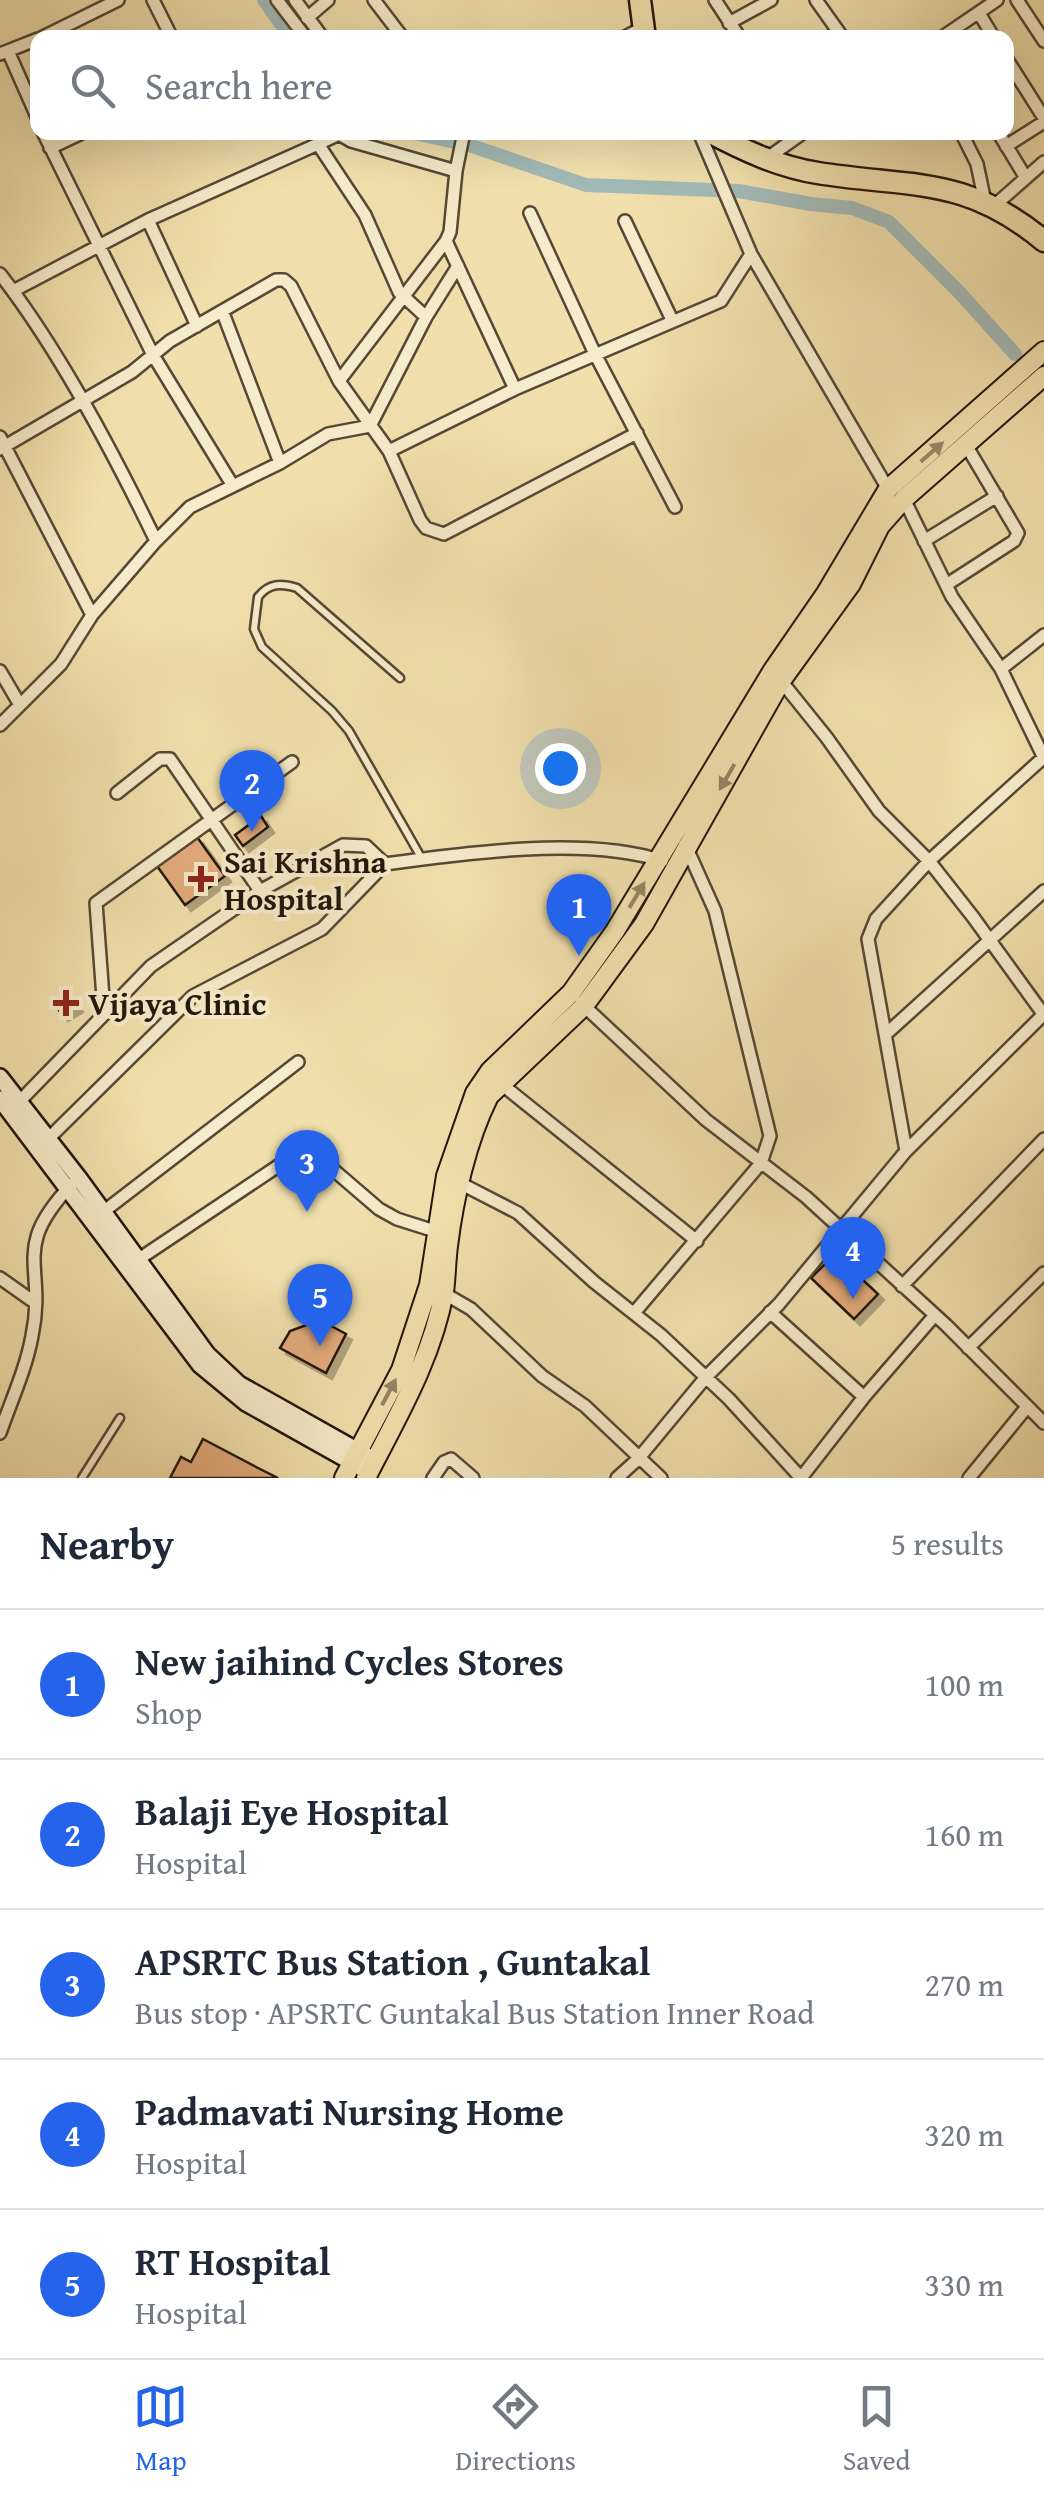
<!DOCTYPE html>
<html lang="en">
<head>
<meta charset="utf-8">
<style>
	:root { --surface:#fff; --page:#f6f6f7; --text:#1f2937; --muted:#747a83; --line:#e0e1e3; --accent:#2563eb }
	body { margin:0; font-family:"Gentium Book Plus",serif; background:var(--page); color:var(--text) }
	.you { position:absolute; left:560px; top:768px; width:35px; height:35px; margin:-25px; border:8px solid #fff; border-radius:50%; background:#1a73e8; box-shadow:0 0 0 15px #1a73e833 }
	.badge { display:grid; place-items:center; width:65px; height:65px; border-radius:50%; background:var(--accent); color:#fff; font-size:32px; font-weight:700 }
	.pin { position:absolute; translate:-50% -82px; filter:drop-shadow(0 2px 5px #0008) }
	.pin::after { content:''; position:absolute; top:52px; width:35px; height:30px; background:inherit; clip-path:polygon(0 0,100% 0,50% 100%) }
	.list { margin:0; padding:0; list-style:none }
	h2 { display:flex; justify-content:space-between; align-items:center; height:130px; margin:0; padding:0 40px; font-size:42px }
	h2 small { font-size:32px; font-weight:400; color:var(--muted) }
	.list li { display:grid; grid-template-columns:65px 1fr auto; gap:30px; align-items:center; box-sizing:border-box; height:150px; padding:0 40px; border-top:2px solid var(--line) }
	.list b { display:block; font-size:38px; white-space:nowrap }
	.list p { margin:0; font-size:32px; white-space:nowrap; color:var(--muted) }
	.list em { font-size:32px; font-style:normal; color:var(--muted) }
	.icon { flex:none; width:55px; height:55px; fill:none; stroke:currentColor; stroke-width:2; stroke-linecap:round; stroke-linejoin:round }
	.map { position:relative; flex:none; width:1044px; height:1478px; overflow:hidden }
	.search { position:absolute; background:var(--surface); box-shadow:0 10px 40px #0002; left:30px; right:30px; top:30px; height:110px; display:flex; align-items:center; gap:25px; box-sizing:border-box; padding:0 35px; border-radius:20px; color:var(--muted); font-size:38px }
	.sheet { height:880px; background:var(--surface) }
	nav { display:flex; justify-content:space-around; align-items:center; box-sizing:border-box; height:140px; border-top:2px solid var(--line); background:var(--surface); font-size:28px; color:var(--muted) }
	nav a { display:grid; justify-items:center; gap:5px }
	nav .on { color:var(--accent) }
	.map>svg:first-child { display:block }
</style>
</head>
<body>
<div class="map">
<svg width="1044" height="1478" viewBox="0 0 1044 1478">
	<defs>
		<filter id="shadow"><feDropShadow dx="6" dy="6" stdDeviation="0" flood-color="#0004"/></filter>
	</defs>
	<rect width="100%" height="100%" fill="#f1e0ad"/>
	<filter id="stains"><feTurbulence type="fractalNoise" baseFrequency=".002" numOctaves="4"/><feColorMatrix values="0 0 0 0 .2 0 0 0 0 .09 0 0 0 0 .02 0 0 0 .5 -.17"/></filter>
	<radialGradient id="worn" r=".72"><stop offset=".6" stop-color="#630" stop-opacity="0"/><stop offset="1" stop-color="#630" stop-opacity=".3"/></radialGradient>
	<g fill="none" stroke-linecap="round" stroke-linejoin="round">
		<path stroke="#a2bab7" stroke-width="14" d="M264,0l27,38
			M409,132l60,13 117,40 153,6 72,13 41,4 37,14 70,70 56,62"/>
	</g>
	<path fill="#e2ab7c" stroke="#22160c" stroke-width="2.5" filter="url(#shadow)" d="M261,816l7,11 -25,19 -8,-11z
		M197,837l28,39 -40,29 -28,-39z
		M69,993l8,13 -15,9 -8,-13z
		M835,1254l43,40 -24,25 -43,-41z
		M320,1320l26,14 -20,39 -46,-25 10,-17z
		M203,1439l55,29 20,10h-108l11,-21 10,5z"/>
	<g fill="none" stroke-linecap="round" stroke-linejoin="round">
		<defs>
			<path id="lane" d="M400,678l-103,-90c-16,-5 -28,-5 -39,9l-4,32 8,18 70,64 17,20 73,128
				M82,1478l38,-60"/>
			<path id="street" d="M153,0l19,38
				M277,0l29,38
				M295,0l28,38
				M374,0l29,38
				M715,0l25,38
				M816,0l27,38
				M1017,0l27,41
				M979,13l15,25
				M307,18l21,-18
				M729,23l42,-23
				M41,38l77,-38
				M623,38l21,-11
				M941,38l56,-38
				M8,51l30,68
				M0,54l38,-15
				M1006,58l38,60
				M43,132l110,223 80,131
				M427,132h7
				M699,132l52,122 137,235
				M961,132l16,32 8,38
				M998,132l28,46
				M318,144l21,-10 12,7 105,30
				M1006,146l38,-24
				M50,148l34,-16
				M766,159l38,-27
				M994,206l50,-44
				M530,213l65,141 80,153
				M148,220l49,106
				M625,221l47,99
				M446,241l69,148
				M0,274c60,77 113,178 156,267
				M13,291l135,-71 170,-76 47,71 34,77 27,25
				M223,313l57,150
				M339,381l107,-140 4,-9 6,-61 8,-39
				M0,437l92,178
				M0,449l132,-77 38,-31 106,-61h8l7,6 48,95 50,70 126,-62 206,-88 30,-47
				M389,451l31,69 6,8 18,6 193,-101
				M904,499l48,98 49,72 43,89
				M924,541l73,-45
				M946,585l68,-44 4,-8 -52,-88
				M1001,669l43,-34
				M0,671l20,34
				M778,677l49,61 52,73 50,50 44,56 71,98
				M0,725l61,-61 31,-49 64,-74 34,-34 90,-44 48,-29 42,-8 56,-109 32,-51
				M117,793l43,-34h10l90,132
				M581,1003l125,117 100,77 140,128 98,98
				M104,1011l-8,-108 196,-141
				M886,1034l158,-143
				M500,1083l197,158
				M19,1102l132,-136 109,-75 83,-46 23,1 19,18c79,-11 202,-28 277,-3
				M48,1139l145,-143 129,-67 63,-65
				M906,1151l138,-137
				M454,1180l64,33 76,69 67,53 68,64 72,79 63,-81 71,-82
				M103,1212l195,-150
				M133,1263l166,-111h9l14,8 57,49 18,10 44,14
				M0,1278l34,24
				M902,1286l142,-147
				M440,1291l31,18 71,67 43,30 76,72
				M770,1312l94,85
				M634,1313l127,-150 9,-27 -55,-225 -30,-67
				M968,1348l76,-75
				M0,1433c11,-32 26,-64 32,-97 15,-72 -23,-86 40,-152
				M433,1478l11,-16 7,-3 22,19
				M617,1478l21,-19 68,-82 73,-73 127,-153 -38,-212 8,-20 53,-58 115,-104
				M969,1478l58,-71"/>
			<path id="secondary" d="M0,1077l78,100 129,177 32,30 128,72
				M0,1099l200,266 46,38 123,69"/>
			<path id="primary" d="M344,1478l57,-108 28,-85 17,-109 29,-83 15,-22 81,-78 44,-62 158,-261 53,-77 62,-104 156,-138
				M366,1478c30,-59 66,-119 78,-186 2,-15 2,-31 4,-46 6,-49 19,-106 41,-150l95,-90 60,-82 137,-243 70,-97 29,-58 24,-27 140,-123"/>
			<path id="highway" d="M640,0l5,38
				M709,132c34,18 70,35 109,41 93,15 147,2 226,68"/>
		</defs>
		<use href="#lane" stroke="#564834" stroke-width="11"/>
		<use href="#street" stroke="#564834" stroke-width="16"/>
		<use href="#secondary" stroke="#22160c" stroke-width="20"/>
		<use href="#primary" stroke="#22160c" stroke-width="22"/>
		<use href="#highway" stroke="#22160c" stroke-width="25"/>
		<use href="#lane" stroke="#f6ebca" stroke-width="6"/>
		<use href="#street" stroke="#f6ebca" stroke-width="11"/>
		<use href="#secondary" stroke="#f6ebca" stroke-width="15"/>
		<use href="#primary" stroke="#f1e0ad" stroke-width="18"/>
		<use href="#highway" stroke="#f1e0ad" stroke-width="20"/>
	</g>
	<defs><path id="oneway-solid" d="M-6-.8H1V-3.2L6.5 0L1 3.2V.8H-6Z" transform="scale(2.5)"/></defs>
	<g fill="#948565">
		<use href="#oneway-solid" transform="translate(932 452) rotate(-41)"/>
		<use href="#oneway-solid" transform="translate(727 777) rotate(120)"/>
		<use href="#oneway-solid" transform="translate(637 895) rotate(-59)"/>
		<use href="#oneway-solid" transform="translate(389 1392) rotate(-62)"/>
	</g>
	<g fill="#8f2418" stroke="#f6ebca" stroke-width="4">
		<path d="M196 864h10v10h10v10h-10v10h-10v-10h-10v-10h10z"/>
		<path d="M61 988h10v10h10v10h-10v10h-10v-10h-10v-10h10z"/>
	</g>
	<g text-anchor="middle" dominant-baseline="central" stroke-width="8" stroke-linejoin="round" paint-order="stroke">
		<g font-size="32" font-weight="bold" fill="#22160c" stroke="#f6ebca" text-anchor="start">
			<text x="224" y="861">Sai Krishna<tspan x="224" dy="37">Hospital</tspan></text>
			<text x="88" y="1003">Vijaya Clinic</text>
		</g>
	</g>
	<rect width="100%" height="100%" filter="url(#stains)"/>
	<rect width="100%" height="100%" fill="url(#worn)"/>
</svg>
<div class="you"></div>
<div class="pin badge" style="left:579px;top:956px">1</div>
<div class="pin badge" style="left:252px;top:832px">2</div>
<div class="pin badge" style="left:307px;top:1212px">3</div>
<div class="pin badge" style="left:853px;top:1299px">4</div>
<div class="pin badge" style="left:320px;top:1346px">5</div>
<div class="search"><svg class="icon" aria-label="search" viewBox="0 0 24 24"><circle cx="10" cy="10" r="6"/><path d="M15 15l6 6"/></svg>Search here</div>
</div>
<section class="sheet">
<h2>Nearby<small>5 results</small></h2>
<ul class="list">
<li><span class="badge">1</span><div><b>New jaihind Cycles Stores</b><p>Shop</p></div><em>100 m</em></li>
<li><span class="badge">2</span><div><b>Balaji Eye Hospital</b><p>Hospital</p></div><em>160 m</em></li>
<li><span class="badge">3</span><div><b>APSRTC Bus Station , Guntakal</b><p>Bus stop · APSRTC Guntakal Bus Station Inner Road</p></div><em>270 m</em></li>
<li><span class="badge">4</span><div><b>Padmavati Nursing Home</b><p>Hospital</p></div><em>320 m</em></li>
<li><span class="badge">5</span><div><b>RT Hospital</b><p>Hospital</p></div><em>330 m</em></li>
</ul>
</section>
<nav>
<a class="on"><svg class="icon" aria-label="map" viewBox="0 0 24 24"><path d="M3 6l6-2 6 2 6-2v14l-6 2-6-2-6 2zM9 4v14M15 6v14"/></svg>Map</a>
<a><svg class="icon" aria-label="directions" viewBox="0 0 24 24"><path d="M12 3l9 9-9 9-9-9zM9 14v-3h6M13 9l2 2-2 2"/></svg>Directions</a>
<a><svg class="icon" aria-label="saved" viewBox="0 0 24 24"><path d="M7 4h10v16l-5-4-5 4z"/></svg>Saved</a>
</nav>
</body>
</html>
